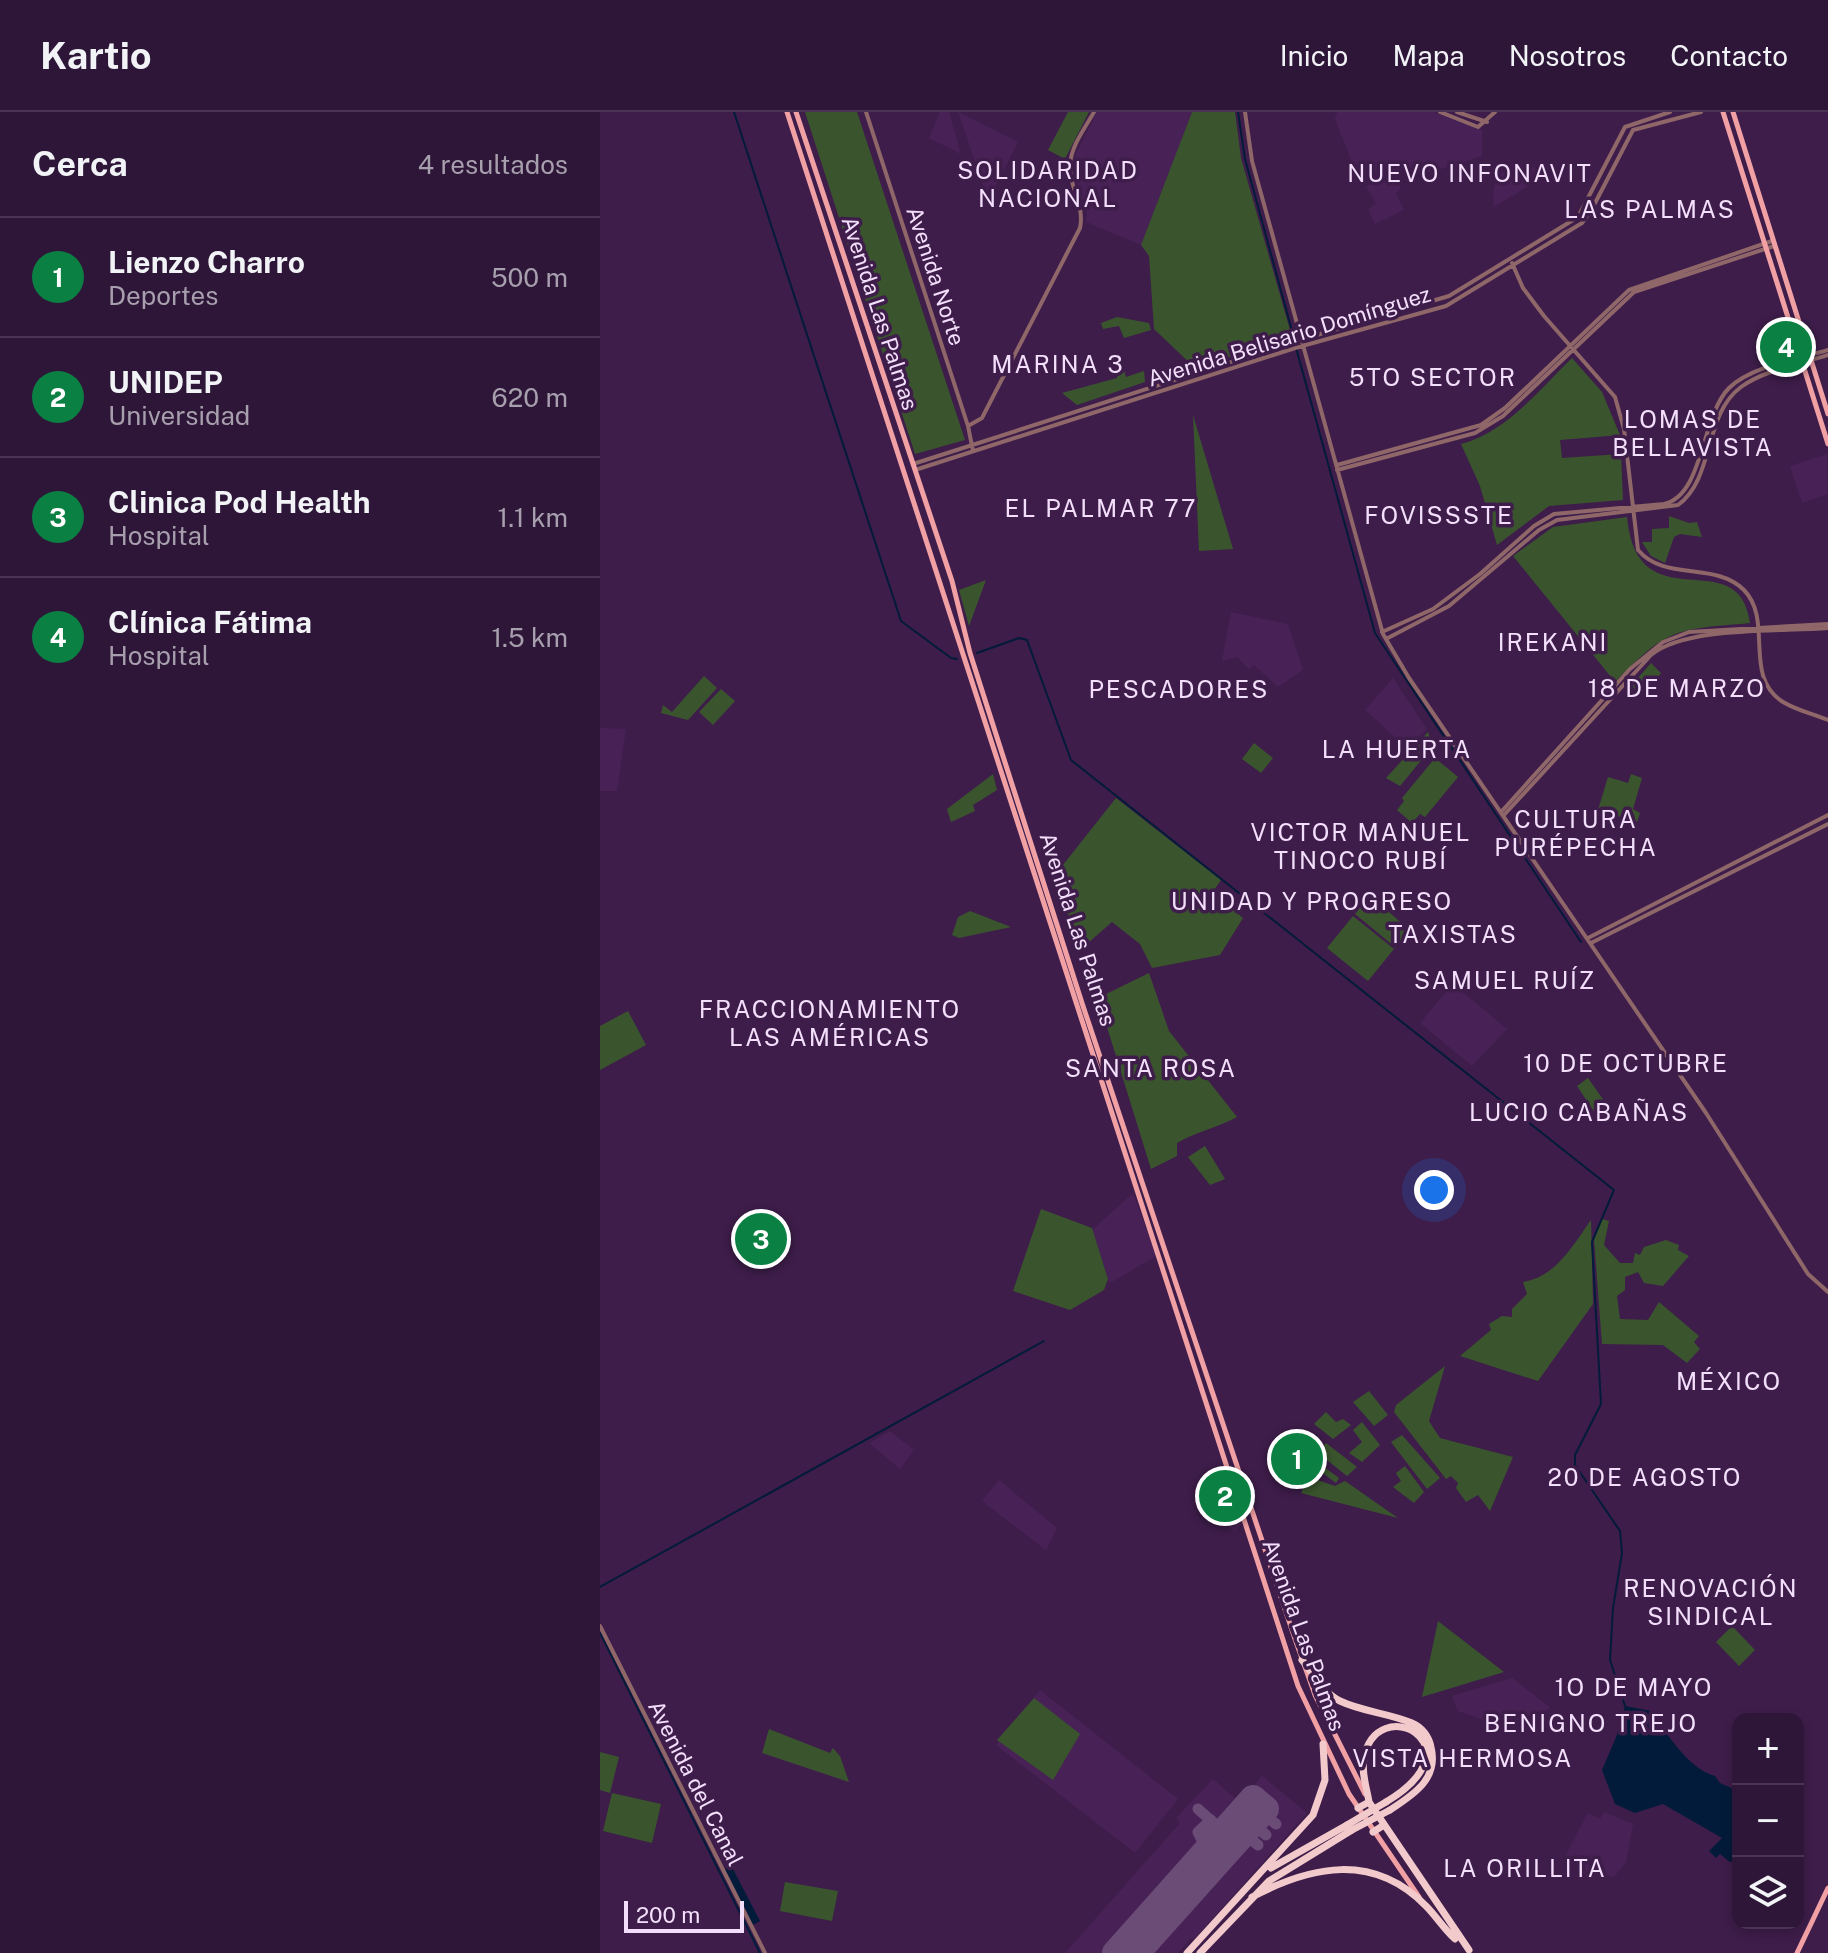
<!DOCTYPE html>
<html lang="es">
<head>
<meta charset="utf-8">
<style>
	:root { --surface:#2e1638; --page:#361f40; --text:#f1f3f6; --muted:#a79fae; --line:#493553; --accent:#0b8043 }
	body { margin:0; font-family:"Public Sans",sans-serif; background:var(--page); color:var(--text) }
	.controls { position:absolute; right:24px; bottom:24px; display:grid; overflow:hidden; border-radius:16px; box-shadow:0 4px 12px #0003 }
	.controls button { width:72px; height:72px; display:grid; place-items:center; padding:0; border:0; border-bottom:2px solid var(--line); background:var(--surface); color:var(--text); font:40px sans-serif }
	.scale { position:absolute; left:24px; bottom:20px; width:120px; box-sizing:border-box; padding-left:8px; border:4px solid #f3dffb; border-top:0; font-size:22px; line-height:28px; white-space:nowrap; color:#f3dffb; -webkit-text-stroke:6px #3e1d4a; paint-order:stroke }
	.you { position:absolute; left:834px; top:1078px; width:28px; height:28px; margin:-20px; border:6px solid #fff; border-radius:50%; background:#1a73e8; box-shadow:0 0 0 12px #1a73e833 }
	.badge { display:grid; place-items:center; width:52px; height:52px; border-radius:50%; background:var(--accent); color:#fff; font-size:26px; font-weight:700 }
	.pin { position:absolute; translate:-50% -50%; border:4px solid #fff; box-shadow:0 2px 8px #0006 }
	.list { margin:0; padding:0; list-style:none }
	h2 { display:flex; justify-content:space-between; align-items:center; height:104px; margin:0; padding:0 32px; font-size:34px }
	h2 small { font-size:26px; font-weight:400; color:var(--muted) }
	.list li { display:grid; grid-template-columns:52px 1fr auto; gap:24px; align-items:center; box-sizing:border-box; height:120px; padding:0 32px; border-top:2px solid var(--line) }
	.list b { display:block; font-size:30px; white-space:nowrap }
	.list p { margin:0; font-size:26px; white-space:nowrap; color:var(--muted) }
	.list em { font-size:26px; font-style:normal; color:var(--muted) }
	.icon { flex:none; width:44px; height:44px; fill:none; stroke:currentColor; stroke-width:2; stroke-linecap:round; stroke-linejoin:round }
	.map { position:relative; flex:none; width:1228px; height:1841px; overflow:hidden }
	header { display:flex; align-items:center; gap:48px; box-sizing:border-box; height:112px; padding:0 40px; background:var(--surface); border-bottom:2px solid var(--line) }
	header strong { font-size:38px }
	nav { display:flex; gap:44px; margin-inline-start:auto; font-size:28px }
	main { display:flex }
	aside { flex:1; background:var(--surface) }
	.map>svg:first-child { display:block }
</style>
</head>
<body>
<header>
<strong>Kartio</strong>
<nav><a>Inicio</a><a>Mapa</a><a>Nosotros</a><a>Contacto</a></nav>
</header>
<main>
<aside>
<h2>Cerca<small>4 resultados</small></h2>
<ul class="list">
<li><span class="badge">1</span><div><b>Lienzo Charro</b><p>Deportes</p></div><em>500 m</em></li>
<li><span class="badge">2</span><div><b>UNIDEP</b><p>Universidad</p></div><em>620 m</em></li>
<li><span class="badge">3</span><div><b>Clinica Pod Health</b><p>Hospital</p></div><em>1.1 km</em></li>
<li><span class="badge">4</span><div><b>Clínica Fátima</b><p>Hospital</p></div><em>1.5 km</em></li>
</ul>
</aside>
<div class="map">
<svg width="1228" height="1841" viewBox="0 0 1228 1841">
	<rect width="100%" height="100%" fill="#3e1d4a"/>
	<path fill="#482256" d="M340,0h9l12,42 -32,-16z
		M358,0l60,30 -30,59 -19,-57z
		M497,0h95l-51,133 -55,-23 1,-9 -13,-37v-19z
		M737,0h97l48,18v26l-51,16 -42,-2 -31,7 -23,-58z
		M918,52l19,4 3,11 -46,28 -1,-16 6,-18 18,-4z
		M787,68l11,1 3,8 -5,4 8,17 -29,14 -7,-15 8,-5 -10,-18z
		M1227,342l1,40 -26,9 -12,-37z
		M631,500l57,12 15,46 -25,17 -24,-22 -5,4 -12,-12 -15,4z
		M793,566l34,51 -20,19 -42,-38z
		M0,616l26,1 -9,62h-17z
		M853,872l54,45 -35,37 -52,-43z
		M533,1081l23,63 -46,27 -18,-53z
		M290,1319l24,19 -14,19 -31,-26z
		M399,1368l58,48 -11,22 -64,-49z
		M628,1370l15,41 -8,9 -28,-22z
		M912,1566l38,29 -27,27 -65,-23 -6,-15z
		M440,1578l138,109 -43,54 -139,-108z
		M662,1664l45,37 -113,126 -3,-1 -13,15h-113l115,-130 -4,-5 37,-39 26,23z
		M1004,1700l29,12 -7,38 -12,15 -26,-5 -24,-14 24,-45 12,6z"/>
	<path fill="#3a552e" d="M205,0h52l108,328 -50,14z
		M468,0h21l-24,47 -17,-9z
		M592,0h43l6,46 51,179 -97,31 -41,-39 -5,-73 -8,-11z
		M517,205l32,6 2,7 -27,8 -5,-12 -16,3 -2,-6z
		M972,246l30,34 18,43 -60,5 2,18 59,-4 2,46 -74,6 -52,39 -17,-59 -19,-42c46,-12 78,-54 111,-86z
		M521,249l5,16 18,-6 1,11 -68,23 -15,-12 55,-15v-15z
		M593,303l40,134 -34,2z
		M1069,404l20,7 8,-1 5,15 -22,-3 -6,3 -9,26 -14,-7 -9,-14h10v-13l17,-1z
		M1027,405c10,109 112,22 123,106 -76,7 -81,4 -135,59l-102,-126 40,-29z
		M386,468l-17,46 -10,-36z
		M1051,551l10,10 -17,23 -13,-10z
		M104,564l13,12 -29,32 -27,-7 2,-8 9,7z
		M121,577l14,12 -22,24 -14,-13z
		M828,620l5,14 -33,40 -14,-8z
		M654,631l19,15 -12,15 -19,-14z
		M835,646l23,19 -33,40 -5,-3 -8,9 -15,-13 7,-9 -2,-3z
		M393,662l4,16 -24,15 2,6 -24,11 -4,-13z
		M1031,662l11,4 -9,31 7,4 -3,9 -39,-12 10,-33 20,6z
		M516,686l105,82 -9,13 31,25 -23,37 -68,13 -12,-24 -28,-22 -32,28 -25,-75z
		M769,783l42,36 -16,16 -40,-33z
		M370,799l41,16 -52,11 -7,-3 6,-18z
		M753,804l41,33 -26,32 -41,-33z
		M549,861l20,58 68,86c-20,11 -40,14 -60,26v13l-26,13 -53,-171z
		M28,899l18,34 -46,25v-44z
		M988,966l19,27 -12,8 -18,-27z
		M605,1034l20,33 -15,6 -22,-28z
		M441,1097l51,19 16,51 -4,11 -34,20 -57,-19z
		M1002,1107l7,2 -5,24 16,18h13l2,-10 5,2 4,-8 22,-7 13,5 -1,5 11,6 -26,30 -19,-3 -6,-11 -13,5v13l-8,6 3,23 28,1 11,-18 40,34 -5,6 6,7 -13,14 -24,-18 -61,-1 -8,-105z
		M991,1108l2,84 -55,77 -78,-25 31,-26 -2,-6 13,-8 10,1v-8l15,-15 -4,-12c33,-5 50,-37 68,-62z
		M845,1254l-16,55 11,17 73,19 -23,54 -12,-16 -12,7 -10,-14 2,-5 -7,-7 -5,3 -52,-67 2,-7z
		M769,1279l19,24 -14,11 -21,-24z
		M726,1300l10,10 7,-3 8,6 -18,14 -19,-15z
		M762,1310l18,23 -18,17 -13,-9 13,-11 -9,-12z
		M802,1323l38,43 -13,11 -36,-47z
		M699,1324l11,8 2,14 27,20 -3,5 -27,-20 -12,6 -12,-4 -6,-11 3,-11z
		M726,1331l31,24 -10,9 -29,-23z
		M805,1354l19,26 -10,11 -21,-16 8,-6 -5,-8z
		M709,1365l26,9 10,-5 53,37 -97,-25z
		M838,1509l66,51 -82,25z
		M1132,1514l23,24 -16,16 -23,-24z
		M434,1586l46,36 -27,46 -56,-40z
		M169,1617l61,24 3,-5 7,8 9,26 -87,-29z
		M0,1640l19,5 -9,36 -10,-3z
		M12,1681l49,11 -9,39 -49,-12z
		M185,1770l53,9 -6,30 -52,-10z"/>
	<path fill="#031b3a" d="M1025,1594l26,5c16,22 36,57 64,65l5,7 18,8v70l-8,1 -10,-8 -4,4 -7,-7 13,-13 -59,-34 -28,9 -20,-9 -13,-34 15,-35z
		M129,1755l4,2 27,52 -7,4 -28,-56z"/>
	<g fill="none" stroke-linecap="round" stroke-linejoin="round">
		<path stroke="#031b3a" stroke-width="2" d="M134,0l167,509 50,37 6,1
			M638,0l7,47 50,183
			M696,236l79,285 206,309
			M377,541l42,-15 8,2 44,120 543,430 -22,52 9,162 -26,51v10l45,66 2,22 -9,55 -3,52 15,46
			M0,1475l444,-246
			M0,1521l160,320"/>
		<path stroke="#6a4c76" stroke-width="11" d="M598,1697l26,23 2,9
			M650,1701l11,-1 15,12
			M641,1711l10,-1 15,13
			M631,1723l10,-4 17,14
			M602,1728l-4,-8 13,-12"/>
		<path stroke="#6a4c76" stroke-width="26" d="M515,1841l138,-155 13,11 -129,144"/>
		<path stroke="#8f6769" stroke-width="4" d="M266,0l102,314 5,25
			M645,0l7,49 131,473 26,44 297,435 102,161 20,18
			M840,0l38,15 17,-15
			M857,0l30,10
			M912,151l11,25 21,28 71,81 9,32 14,121c27,32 77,11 106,40 30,31 -2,86 39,112 13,8 30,12 45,18
			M368,314l14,-8 98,-190c5,-23 -11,-40 -10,-63 1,-19 15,-37 24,-53
			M313,352l380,-122 156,-46 129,-79 47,-90 45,-15
			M737,353l144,-40 24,-17 124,-118 143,-49
			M315,358l380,-122 151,-42 136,-83 11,-16 40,-77 68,-18
			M737,358l138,-37 28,-17 131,-124 140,-46
			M782,520l51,-23 47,-35 54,-48 20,-12 110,-10c40,-9 37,-88 65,-116 23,-22 69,-29 99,-38
			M786,527l63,-33 90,-76 18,-10 121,-15c37,-27 25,-90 63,-118 23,-17 60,-23 87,-32
			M902,699l128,-142 33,-27 26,-10 139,-8
			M904,703l147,-160c35,-29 130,-23 177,-27
			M988,826l240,-123
			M991,831l237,-119
			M0,1514l165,327"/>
		<path stroke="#f1a0a4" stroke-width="5" d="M187,0l511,1574 51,108 70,103
			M196,0l156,469 18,72 112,350 213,636 20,56 50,99
			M1123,0l105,332
			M1133,0l95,302
			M1197,1841l31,-65"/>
		<path stroke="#f2cacb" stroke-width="7" d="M702,1548c12,14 20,32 38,41 23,11 49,12 72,22 10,4 17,14 19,24 8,32 -18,48 -41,63
			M786,1690c97,-58 -11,-112 -22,-43 -3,14 3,29 5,43l100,148
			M758,1696l11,-6
			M773,1720l11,-7
			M671,1756l76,-43
			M652,1785c59,-31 121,-45 174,9 10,10 18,23 29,33
			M587,1841l126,-138 12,-35 -2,-36
			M600,1841l69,-72 83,-51"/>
		<path stroke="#f2cacb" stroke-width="7" d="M747,1713l39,-23
			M752,1718l38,-20"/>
	</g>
	<g text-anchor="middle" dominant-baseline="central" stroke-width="7" stroke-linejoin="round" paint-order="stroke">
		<g font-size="22" fill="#f3dffb" stroke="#3e1d4a">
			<text transform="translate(336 164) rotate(72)">Avenida Norte</text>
			<text transform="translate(280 201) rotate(72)">Avenida Las Palmas</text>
			<text transform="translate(689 224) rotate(-17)">Avenida Belisario Domínguez</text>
			<text transform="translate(478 817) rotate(72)">Avenida Las Palmas</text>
			<text transform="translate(704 1523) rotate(70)">Avenida Las Palmas</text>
			<text transform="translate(96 1671) rotate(63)">Avenida del Canal</text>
		</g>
		<g font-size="24" letter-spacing="2" fill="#f3dffb" stroke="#3e1d4a">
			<text x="448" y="58">SOLIDARIDAD<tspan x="448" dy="28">NACIONAL</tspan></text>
			<text x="870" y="61">NUEVO INFONAVIT</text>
			<text x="1050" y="97">LAS PALMAS</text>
			<text x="458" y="252">MARINA 3</text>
			<text x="833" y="265">5TO SECTOR</text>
			<text x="1093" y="307">LOMAS DE<tspan x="1093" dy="28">BELLAVISTA</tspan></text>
			<text x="501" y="396">EL PALMAR 77</text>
			<text x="839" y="403">FOVISSSTE</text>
			<text x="953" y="530">IREKANI</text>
			<text x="1077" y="576">18 DE MARZO</text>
			<text x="579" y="577">PESCADORES</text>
			<text x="797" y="637">LA HUERTA</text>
			<text x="976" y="707">CULTURA<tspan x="976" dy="28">PURÉPECHA</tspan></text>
			<text x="761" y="720">VICTOR MANUEL<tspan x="761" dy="28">TINOCO RUBÍ</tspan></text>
			<text x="712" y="789">UNIDAD Y PROGRESO</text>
			<text x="853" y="822">TAXISTAS</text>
			<text x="905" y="868">SAMUEL RUÍZ</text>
			<text x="230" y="897">FRACCIONAMIENTO<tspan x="230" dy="28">LAS AMÉRICAS</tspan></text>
			<text x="1026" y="951">10 DE OCTUBRE</text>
			<text x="551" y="956">SANTA ROSA</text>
			<text x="979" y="1000">LUCIO CABAÑAS</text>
			<text x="1129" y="1269">MÉXICO</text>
			<text x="1045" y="1365">20 DE AGOSTO</text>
			<text x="1111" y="1476">RENOVACIÓN<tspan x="1111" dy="28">SINDICAL</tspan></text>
			<text x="1034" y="1575">1O DE MAYO</text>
			<text x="991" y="1611">BENIGNO TREJO</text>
			<text x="863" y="1646">VISTA HERMOSA</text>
			<text x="925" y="1756">LA ORILLITA</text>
		</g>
	</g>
</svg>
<div class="controls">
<button>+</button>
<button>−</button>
<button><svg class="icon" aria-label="layers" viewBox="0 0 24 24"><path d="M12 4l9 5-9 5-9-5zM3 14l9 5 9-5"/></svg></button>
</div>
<div class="scale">200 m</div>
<div class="you"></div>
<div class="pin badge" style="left:697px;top:1347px">1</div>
<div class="pin badge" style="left:625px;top:1384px">2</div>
<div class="pin badge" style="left:161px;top:1127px">3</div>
<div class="pin badge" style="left:1186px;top:235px">4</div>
</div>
</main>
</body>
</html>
